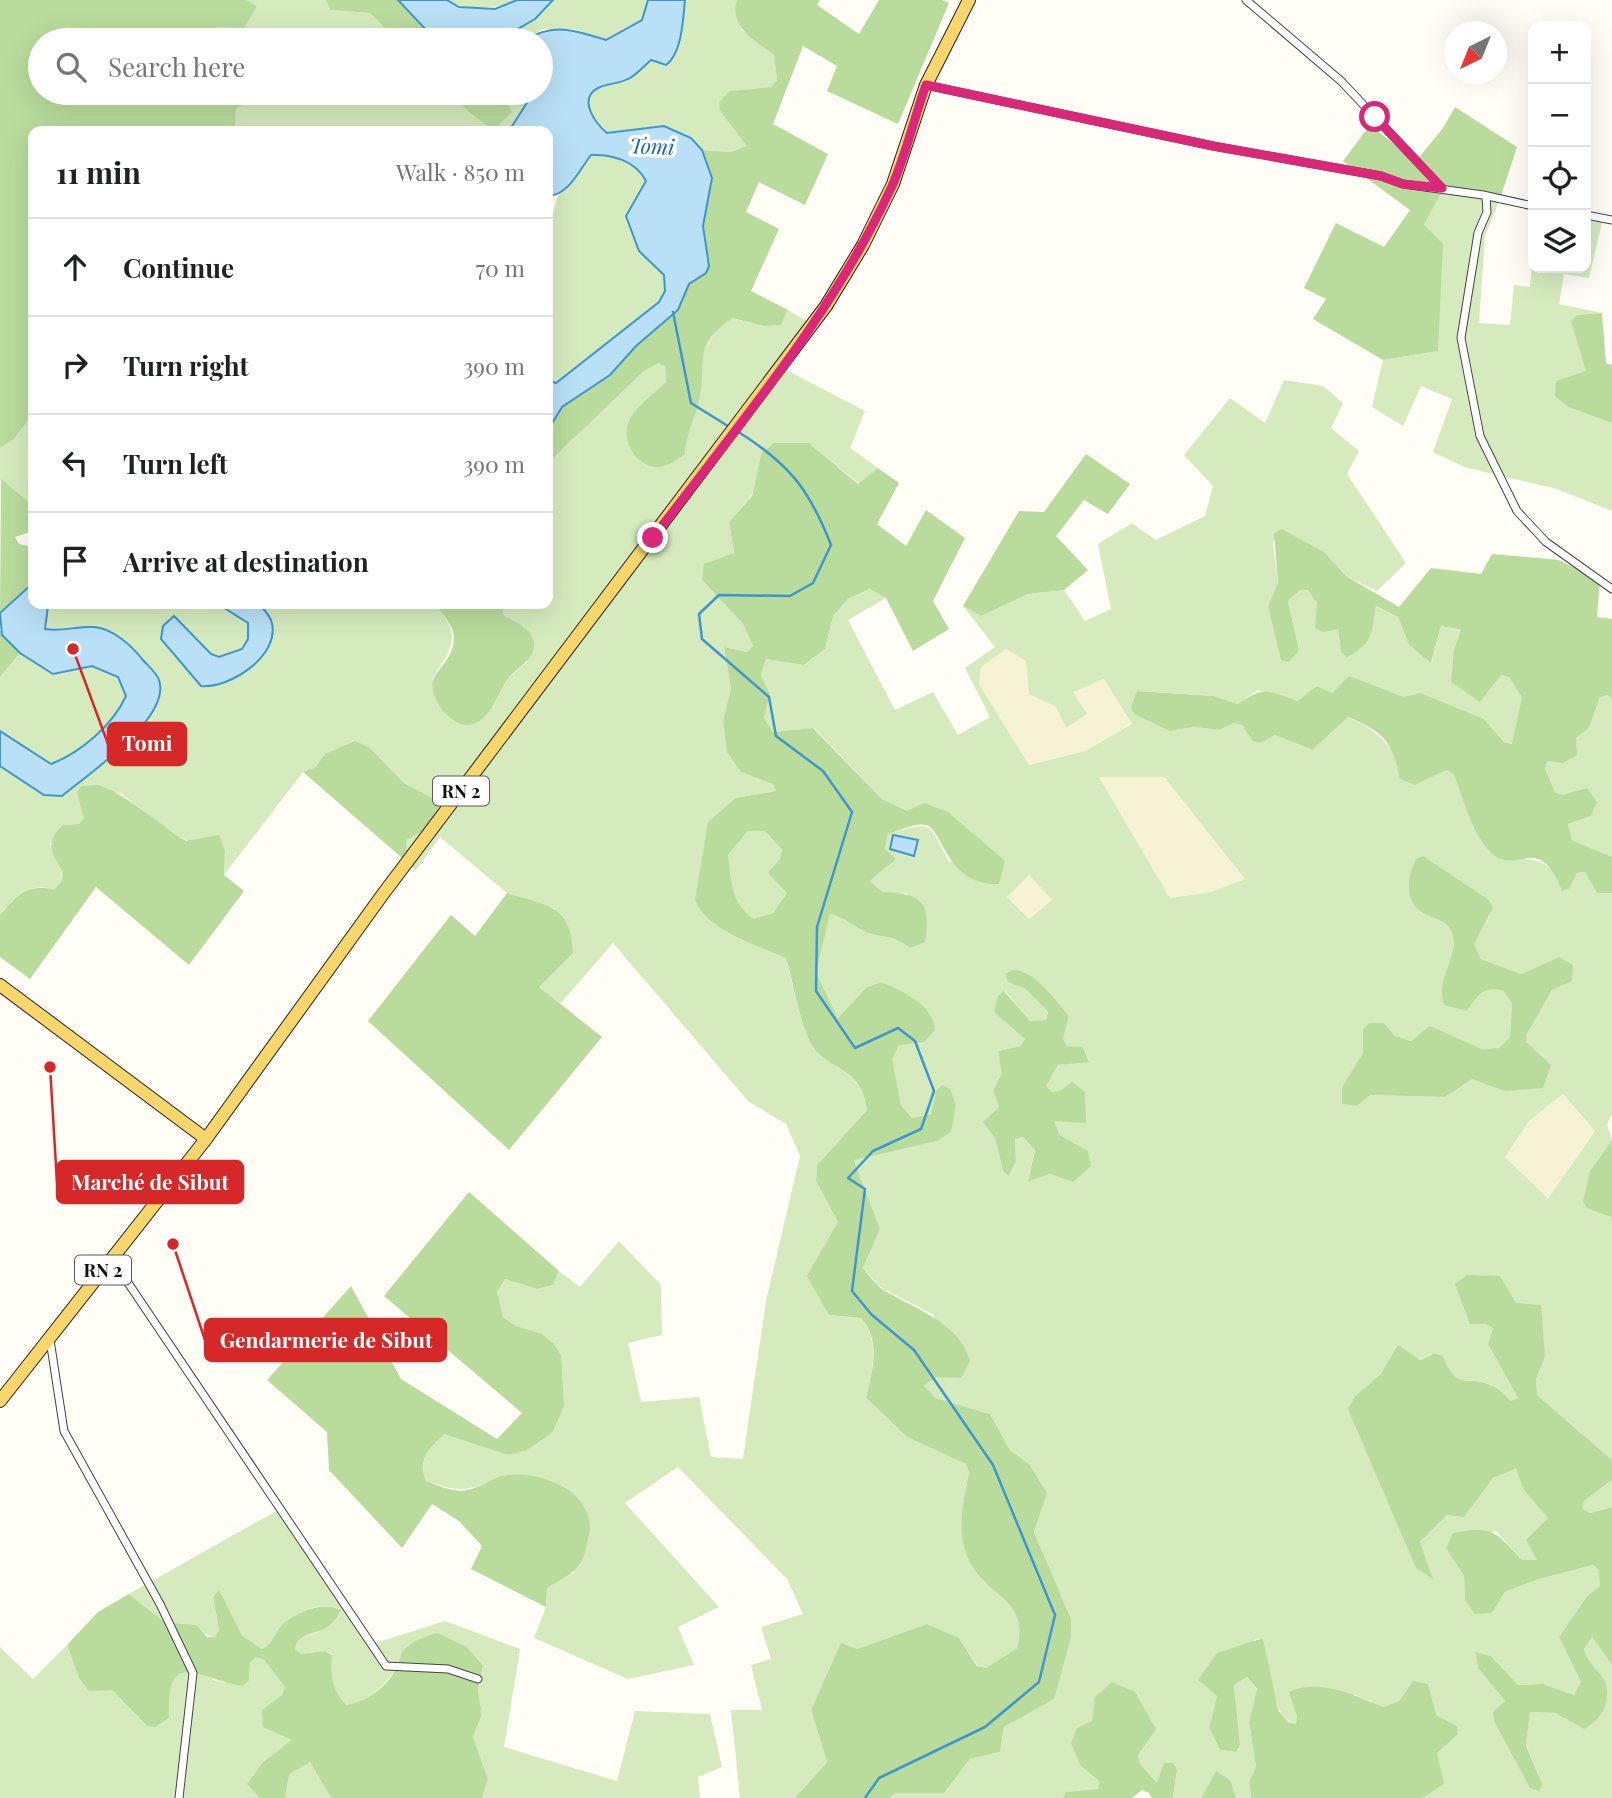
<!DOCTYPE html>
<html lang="en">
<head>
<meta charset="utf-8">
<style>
	:root { --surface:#fff; --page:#f2f2f2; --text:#202124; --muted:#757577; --line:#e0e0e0 }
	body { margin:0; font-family:"Playfair Display",serif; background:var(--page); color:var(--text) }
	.controls { position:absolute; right:21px; top:21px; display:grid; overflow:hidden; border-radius:14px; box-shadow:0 7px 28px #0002 }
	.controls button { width:63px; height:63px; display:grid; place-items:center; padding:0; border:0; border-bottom:2px solid var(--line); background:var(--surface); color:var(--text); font:35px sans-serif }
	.compass { position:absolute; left:1444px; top:21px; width:63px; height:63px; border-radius:50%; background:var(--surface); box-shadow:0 7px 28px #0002; rotate:223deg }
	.stop { position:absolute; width:21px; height:21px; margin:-16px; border:5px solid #db2777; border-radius:50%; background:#fff }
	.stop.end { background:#db2777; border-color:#fff; box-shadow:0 2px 7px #0008 }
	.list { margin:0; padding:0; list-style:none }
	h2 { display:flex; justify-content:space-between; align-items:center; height:91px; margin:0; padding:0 28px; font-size:30px }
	h2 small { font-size:23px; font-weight:400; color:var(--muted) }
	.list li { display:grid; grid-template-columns:46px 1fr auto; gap:21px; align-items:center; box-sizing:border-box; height:98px; padding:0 28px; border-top:2px solid var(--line) }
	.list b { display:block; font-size:26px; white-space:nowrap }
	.list em { font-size:23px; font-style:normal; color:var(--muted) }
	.icon { flex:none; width:38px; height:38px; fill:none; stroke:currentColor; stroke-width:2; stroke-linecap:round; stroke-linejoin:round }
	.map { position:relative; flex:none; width:1612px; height:1798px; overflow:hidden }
	.search { position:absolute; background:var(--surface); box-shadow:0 7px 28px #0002; left:28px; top:28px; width:525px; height:77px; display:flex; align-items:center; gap:18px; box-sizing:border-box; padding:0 24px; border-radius:38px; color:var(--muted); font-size:26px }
	.panel { position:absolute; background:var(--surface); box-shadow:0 7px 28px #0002; left:28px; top:126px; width:525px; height:483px; border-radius:14px }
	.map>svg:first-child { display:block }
</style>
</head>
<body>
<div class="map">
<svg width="1612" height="1798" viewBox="0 0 1612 1798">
	<rect width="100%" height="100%" fill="#fffdf5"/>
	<path fill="#f6f3d4" d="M1006,649l20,12 3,33 27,13 16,-15 32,-13 28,45 -47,27 -56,14 -50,-81 2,-17z
		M1099,777h65l81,102 -34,13 -41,6z
		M1029,875l23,25 -23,19 -23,-22z
		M1563,1094l32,37 -47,69 -43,-43 24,-36z"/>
	<path fill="#d5ebbd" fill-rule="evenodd" d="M247,0h79l4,10 40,3 27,27h-195l15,-13 40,-21z
		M447,0h70c-23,9 -48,13 -70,0z
		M553,0h95l-6,20 -36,20 -33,-11h-31l-16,11h-27l36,-21z
		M685,0h52l4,29 33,26 3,25 -6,7 -42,4 -9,20 28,35 -17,6 -29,-2c-29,-32 -56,-22 -95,-17 -11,-9 -30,-34 -9,-45 10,-5 22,-4 32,-10 7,-4 14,-12 21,-18l15,5 17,-41z
		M256,93h193l21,20 33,-16 1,-4h19l5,8 -19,30h-274l1,-22 20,-11z
		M609,154l31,16 6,11 -7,70 25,24 1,16 -6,11 -104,81 -7,-3v-148l10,-36 32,-41z
		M1445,184l54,18 -14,34 -6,87 31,2 4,-40 16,2 3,-36v17h53v-50l16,5 -13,55 -25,-4 -5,30 43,9 -25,2 9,56 -18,36 44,16v88l-55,-22 -93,-22 -31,-15 19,-53 -31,-13 -18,40 -31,-19 11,-47 55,-9 -14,-126z
		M788,310l27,16 -31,43 81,42 -15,37 28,20 -19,16 -50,-41 -48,11 -9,41 -23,27 5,31 -32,27 41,44 10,22 -6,6 -23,-5 7,42 -8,31 18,52 32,12 3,7 -41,7 -27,24 17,107 61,29c7,27 12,60 24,84 16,31 50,21 57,68l-50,55 -1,16 22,41 -9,93 32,3c20,25 11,51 5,80l41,39 59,27 3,7c-6,32 -14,66 4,97 19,32 56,29 44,80l-31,20 -8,-2 -19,-28 -32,-14 -70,25 -46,61 16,52 -32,36h-55l-9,-88h31l-11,-45 20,-6 -10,-32 42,-13 -16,-35 -109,-112 -53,36 94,104 -41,20 16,38 -66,14 -94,-41 12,-31 1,-19 28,-16 -70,-97c-36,14 -40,20 -79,6 -7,-23 2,-32 18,-48l64,22 17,-4 15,-118 -24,-7 -14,-9 -5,-25 8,-13 32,10 16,-4 6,-14 21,16 39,-46 42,44 1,50 -34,8 13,59 58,-5 12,60 32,2 23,-158 34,-145 -14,-32 -38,-23 -135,-158 -53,61 -21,-17 10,-11 6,-67 -48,-16 -67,-56 -24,33 -10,-22 1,-8 28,-16 5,-22 -36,-19 -34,-35 -67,24 -79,103 1,-25 -38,-9 -22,-13 -44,-35h-44l8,25 -6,6 -16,1 -13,19c6,15 19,32 6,45 -32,-5 -36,3 -56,26v-149l44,29 108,-80 -58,-88 -33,4 -16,-2 3,-23 4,-2h166l30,19v16l-6,10 -23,8 -8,-3 -37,-37 27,69 70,-41c1,-19 1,-29 -15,-41h178c29,33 19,41 -2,75l61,28 15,-29 19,-16 -2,-35 -22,-12v-11h45v-141l96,-92 14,-9 7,4 1,16 -34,35 53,37 2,-24 12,-30 1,-41 17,-31 14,-10 33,8 17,-1z
		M1284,380l39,6 20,17 -12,25 28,23 -12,23 59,89 -29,28 -31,-15 -23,-24 -41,-23 -9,13 5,42 -10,22 31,44 -11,-49 12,-11h8l30,38 3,24 34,-46 23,11 11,28 23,17 9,-36 21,5 -8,19 55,27 14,19 -10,48 -9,-2 -20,-23 -80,-22 -55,-20 -17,16 -34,8 -40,-11 -20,14 -24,-8 -76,-5 32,40 24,-4 25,3 15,-7 8,2 19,18 14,-8 36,15 36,-33c35,14 50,37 68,68l32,-15 7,5 25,60 22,24c36,-2 45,0 69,29l7,-15 8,-1 12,21h15v221l-5,10 5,16 -22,31 -2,38 23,8 1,8v235l-75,-65 -1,-16 9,-22 -59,-33 7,4 -5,16 30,54 -7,4c-5,-5 -11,-13 -17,-16 -26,-13 -35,8 -51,-30l-8,-3 -54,21 -25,21 76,183 -12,-36 27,-27 17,1 29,-38 23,-11 7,22 26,29 -11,42h-16l-26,-29 -50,17 18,28 1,24 27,13 13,-21 31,-12 57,-15 7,5v16l-13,10 -28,41 22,45 -7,13 -31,-11 -25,1 -27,-29 -16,-3 3,15 27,33 37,83 -16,-40 4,-32 25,1 29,16 21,-46 -16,-18 -5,-16 8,-12 20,28v133h-190l15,-45 20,-27 -22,-11 -22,-34 -14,20 -16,6 -29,-13 -57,22 -1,8c-26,-5 -27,-63 -33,-86l-8,1 -38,57 -8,32 11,22 16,2 4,-7 -6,-60 13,-8 10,13 -8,32 7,45 -7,15 2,16h-15l-5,-17 -15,-9 -15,26h-28l4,-27 -20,12 -17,-19 -2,-9 -46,-33 -12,43 19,16 -1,8 -31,3 -4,6h-174l7,-5h48l26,-34 30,-7 4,-25 50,-29 17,-79 -37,-87 13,-39 -17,-28 -20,-15 -20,-36 -54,-16 -12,-12 13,-9 -3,-62 -54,-28 -17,-19 17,-39 -26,-70 83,-18 -6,-27 -19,4 -11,-13 -10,-46 8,-14 -33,-57 -28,30 -22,-45 14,-60c17,4 20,11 34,18 17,9 27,1 46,17l-3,-55h-25l-12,-12 26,-22 -11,-9 3,-16c46,-13 39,-13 61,28h56l-123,-63 -68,-71 -41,4 -9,-14 6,-24 -9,-19 5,-16 39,6 20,-16 8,-33 15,-17 23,-10 15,9 -38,22 47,90 38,-18 25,43 32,-18 -25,-49 30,-21 -32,-41 18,10 47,-22 36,-4 21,31 26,-12 -13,-65 34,-21 24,17 49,-24 8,-30 -29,-31 46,-57 35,25zM1006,649l20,12 3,33 27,13 10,21 21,-14 -14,-22 31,-13 28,45 -47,27 -56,14 -50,-81 2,-17zM1099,777h65l81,102 -34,13 -41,6zM1029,875l23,25 -23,19 -22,-22zM1420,912l70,4 -17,28 8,15 40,15 38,-17 -7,33 -25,44 -22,57 -33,-13 -27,19 -75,-2 -13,11 -15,-19 42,-64 11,13 16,5 19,-14 52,22 17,-1 11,-11 2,-33 -7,-13c-22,-5 -26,3 -38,20l-25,-23c5,-13 18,-48 8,-60 -6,-8 -21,-12 -30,-16zM1024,988l45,28 -6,23 4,7 16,1 6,14 -31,4 -12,21 6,7 8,-1 12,-10 -18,39 6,14 28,16 -15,31 -23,-8 -22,6 7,-31 -11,-12 -9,1 1,24 -6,14 -7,-5 -8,-33 4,-31 -6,-17 10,-16 -5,-23 24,-5 4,-7 -32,-27 11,-21 25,30 16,-1 2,-8zM1563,1094l32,37 -47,68 -43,-42 24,-36z
		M33,414v92l-33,-26v-32l14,-9z
		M20,653l33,21 39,-8 26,11 8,20c-13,28 -46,56 -75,67l-51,-33v-54z
		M1608,695l4,5v157l-40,-17 -4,-16 23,-8 -4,-27 -25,6 -7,-3 -10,-23 2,-8 42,-33 11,-31z
		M748,831h17l17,19 -2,9 7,34 -14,20 -19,7c-23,-16 -22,-39 -26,-65z
		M1612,1480v27l-22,6 -7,-4 1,-8z
		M276,1511l96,133 73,-23 75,28 -16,98 113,34 18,-70 75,3 12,53 -24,10 2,21h-218l6,-19 -15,-42 9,-23 -4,-24 5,-23 -86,1c-15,19 -27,34 -52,37 -14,-17 -14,-29 -13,-51l-7,-3 -24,3 -6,-5c3,-17 14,-11 25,-18 8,-5 14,-15 21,-21 -17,-10 -44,1 -58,14 -9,8 -9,20 -21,25l-20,-14 -23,-44 -6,6 6,33 -4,7 -49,-14 -37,-29z
		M67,1645l12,33 33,12 35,36 21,-8c0,-19 -1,-52 28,-47 9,2 16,11 25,11 9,1 19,-2 28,-2l1,-17 6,-6 8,3 21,27 -3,8 -20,15 31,30 -30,22 -15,22 12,14h-260v-151l33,32z
		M310,1762l21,36h-46l4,-23z"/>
	<path fill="#b9dc9c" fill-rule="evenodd" d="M0,0h247l10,6 -13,22 -27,-1 -15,13h-162v53h216l1,5 -21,11 -1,22h-202v283l-19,25 -14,9z
		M326,0h72l30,32 18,8h-49l-27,-27 -40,-3z
		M737,0h83l-3,5 42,29 20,-34h63l7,3 -51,121 -71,-33 10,-25 -34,-20 -30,78 55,30 -23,51 -46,-23 -13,30 33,17 -28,62 37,19 -7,15 -17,1 -32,-8c-41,29 -24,45 -33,83 -5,21 -12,28 -14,53 -7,4 -16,12 -24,13 -25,2 -43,-28 -30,-50 8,-13 24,-24 35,-35l-1,-16 -7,-3 -14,8 -96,92v-33l14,-23 48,-32 26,-29 42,-36 11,-26 17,-11 3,-7 -6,-40 9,-48 -10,-28 29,2 16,-6 -27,-35 -1,-8 10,-12 42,-4 6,-7 -3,-25c-19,-15 -45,-27 -37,-55z
		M449,93h55l8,19 -18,18 -24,-17z
		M1455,107l62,40 -18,55 -54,-17 -21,40 19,19 -5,107 -55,9 -70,-41 13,-20 -22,-11 32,-65 48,24 26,-37 -67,-49 27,-36 46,36 27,-33z
		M1602,313l4,50 6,2v58l-44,-16 -13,-11 1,-15 30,-10 -15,-50 6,-6z
		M774,443h35l49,41 20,-16 21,15 -22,41 29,22 20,-36 39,28 -32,63 16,28 -36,22 -27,-53 -16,-9 -22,10 -15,17 -8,33 -21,16 -38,-6 -5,16 9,19 -6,24 9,14 40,-4 69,71 25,12 17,-8 24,9 57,49 -6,23c-53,2 -54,-52 -73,-59 -10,-3 -28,6 -38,9l-3,15 11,10 -26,22 12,11c39,1 50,10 43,50l-15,6c-20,-16 -28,-8 -46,-17 -13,-6 -19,-14 -34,-17l-14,59 22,45 28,-30 15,-6c21,9 52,22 54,48l-11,12 -25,3 -7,14 9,46 11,13 19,-4 5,-23 6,-6 8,4 6,16 -5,27 -14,9 -83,19 26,69 -17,39c6,7 12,16 19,21 29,18 79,34 88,72l-9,17 -24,-1 -13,9 12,12 54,16 20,36 20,15 17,28 -13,39 37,87v18l-17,62 -50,28 -4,25 -30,7 -26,34h-48l-7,5h-94l32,-36 -16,-52 30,-67 16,6 70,-25 32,14 18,28 9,2 31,-20c12,-47 -24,-49 -44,-80 -19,-30 -10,-65 -4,-96l-3,-8 -59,-27 -41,-39c6,-29 16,-55 -5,-80l-32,-3 -22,-39 31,-54 -22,-41 1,-16 50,-55c-6,-47 -41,-37 -57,-68 -12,-24 -16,-57 -24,-84 -28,-13 -79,-27 -91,-58l13,-78 27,-24 41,-7 -3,-7 -32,-12 -14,-20 -4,-32 8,-31 -7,-42 23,5 6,-6 -10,-22 -41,-44 2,-16 30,-11 -5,-31 23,-26 9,-42zM748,831h17l17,19 -2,9 -12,14 19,20 -14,20 -19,6c-23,-15 -22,-38 -26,-64z
		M1086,454l44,30 -22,30 -24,-14 -28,36 32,34 -24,20 -36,4 -47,22 -18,-10 56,-95 25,1z
		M1,479l32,27v25l-18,6 4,7 14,3v36l-33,30z
		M1282,529l42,23 22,24 53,31 32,-39 50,6 11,-20 67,6 41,20 -3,37 15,2v81l-4,-5 -8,2 -11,31 -13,10 1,17 -14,8 -16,-2 -2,8 10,23 7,3 25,-7 10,14 -6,14 -23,8 4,16 40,17v36h-15l-12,-21 -8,1 -7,15 -8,3c-22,-58 -44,-18 -67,-35 -22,-17 -31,-57 -41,-81l-7,-5 -32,15 -15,-6c-8,-38 -16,-47 -52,-62l-36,33 -37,-15 -14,8 -8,-2 -11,-16 -8,-2 -15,7 -25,-3 -24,4 -36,-17 -3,-7 6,-16 77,5 24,8c28,-19 30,-13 60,-3l19,-15 15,7 17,-17 55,21 16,-4 64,26 20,23 8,2 10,-47 -13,-20 -8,-2 -21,27 -29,-20 3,-32 7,-20 -20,-4 -10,37 -22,-18 -11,-28 -22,-11c-5,27 -2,37 -29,51l-6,-5 -3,-23 -15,3 -8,-4 2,-25 -9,-13h-8l-12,11 11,49 -10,12 -8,-2 -13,-54 10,-23 -4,-50z
		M434,604h69v11c12,7 28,12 31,27 2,19 -19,26 -27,38 -9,14 -19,47 -42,45 -8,-1 -17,-8 -22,-14 -28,-38 8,-39 11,-71 1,-14 -12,-26 -20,-36z
		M0,630l20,23 -20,24z
		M355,741l15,7 34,35 36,19 2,7 -7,15 -28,16 -1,8 10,22 -113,-98 13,-5 9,-13z
		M98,785c34,12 58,38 88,56l33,-6 6,15 -1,25 20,16 -55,74 -93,-78 -66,92 -30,-22v-42c20,-23 24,-30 55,-26 25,-23 -25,-33 8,-64l16,-1 5,-6 -7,-25 4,-7z
		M1423,856l66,44 4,8 -19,36 7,15 40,15 38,-17 14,8 -1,16 -20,9 -25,44 -1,8 25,23 -8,23 -38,3 -33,-12 -27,18 -75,-2 -13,11 -15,-2v-17l21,-34v-24l6,-6h15l11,13 16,5 19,-15 52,23 17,-1 11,-11 2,-33 -8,-13c-21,-5 -25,3 -37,20l-23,-6c-1,-5 -3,-12 -2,-17 2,-18 18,-39 9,-58 -4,-9 -19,-12 -28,-17 -19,-11 -16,-37 -7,-54z
		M507,893c40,13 64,11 66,60l-34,34 63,50 -93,113 -141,-129 83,-106 24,21z
		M1013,970c22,0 42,30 56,46l-6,23 4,7 16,1 6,15 -31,3 -12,21 6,6 8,-1 12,-9 13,10 1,31 -32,-2 6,14 28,16 3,15 -18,16 -23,-8 -22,7 7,-31 -12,-13 -8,2 1,23 -7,14 -6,-5 -8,-33 -12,-16 16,-15 -6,-17 9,-16 -4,-23 23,-5 4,-7 -31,-27 4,-16 6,-5 26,30 16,-1 2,-8 -24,-24 -16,-6 -3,-8z
		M1612,1140v85l-1,-8 -23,-8 -5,-7 7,-31z
		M469,1192l90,79 -6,14 -16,4 -32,-10 -8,13 6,25 13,9 24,7 13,10 8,12 3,51 -12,27 -27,18 -17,4 -64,-21c-16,15 -26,25 -18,47 13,5 28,12 42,9 14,-3 26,-14 40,-15 31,-4 81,14 82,52 0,7 -3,15 -4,21 -4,23 -20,29 -39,40l-1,19 -75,-38 11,-23 -23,-25 -27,-17 -30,44 -73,-78 -2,-38 -60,-52 84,-94 50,93 96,60 25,-26 -138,-117z
		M1467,1275l33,1 16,27 25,2 4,52 -9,22 1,16 75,65v20l-28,21 -1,8 7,4 22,-6v158l-20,-28 -8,12c6,19 16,21 21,33 7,21 -4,38 -21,47l-29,-16 -25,-1 -4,33 16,39 -3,7 -9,-3 -36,-67 -1,-9 12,-11 -27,-33 -3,-16 16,4 27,29 25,-1 31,11 7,-13 -22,-45 28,-41 13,-10 -1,-16 -6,-5 -57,15 -31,12 -13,21 -17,1 -10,-14 -1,-24 -18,-28 7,-15c40,-8 43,-1 69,27h15l-11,-20 22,-22 -25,-29 -7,-21 -23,10 -29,39 -17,-2 -27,27 13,37 -17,-11 -68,-159 8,-14 25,-21 17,-29 22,15 15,-7 8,3c16,38 25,17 50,30 7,3 13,11 18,15l7,-3 -30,-54 5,-16 -7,-4h-16l-15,-40z
		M219,1590l23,45 20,14c12,-5 12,-17 21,-25 14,-13 41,-23 58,-14 -3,5 -6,11 -10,14 -13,12 -33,7 -36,25l6,5 24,-3 7,4c-1,21 -1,33 14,50 21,-3 41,-18 51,-38 3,-5 3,-12 6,-16 9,-10 22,-15 34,-18l30,14 16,19 -5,24 4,24 -9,23 15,42 -6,19h-151l-21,-36 -21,13 -4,23h-25l-13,-14 16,-22 29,-22 -29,-13 -1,-17 20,-15 3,-8 -21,-27 -8,-3 -6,6 -1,17 -6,6c-44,-6 -77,-41 -74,32l-14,9 -8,-1 -35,-36 -23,1 -10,-13 -12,-33 31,-33 31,-18 37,29 30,2 11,12h8l4,-7 -6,-33z
		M1263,1638l15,72 10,12 8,2 1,-8 -8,-24c29,-14 66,3 94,15l16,-6 14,-20 15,3 8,31 21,11 1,8 -21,19 7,31 -22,14h-171l-2,-16 7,-15 -7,-45 8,-33 -10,-12 -13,8 6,60 -4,7 -16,-2 -11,-22 8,-32 -19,-16 19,-27z
		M1112,1682l23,10 21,37 -18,26 2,9 17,19 7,-20h9l4,7 -4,28h-21l-3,-5 -7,-3 -10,8h-69l3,-6 32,-3 1,-8 -19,-16 -9,-22 6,-15 15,-7 3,-24z
		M1216,1771l15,10 5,17h-35z"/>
	<path fill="#b9e0f7" stroke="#3f96cf" stroke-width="2" d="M398,0h49l12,7 36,2 22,-9h36l-18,19 -36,21h-53l-18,-8z
		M648,0h37c-2,19 -3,54 -19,65l-15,-5c-7,6 -14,14 -21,18 -10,6 -22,5 -32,10 -21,11 -2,36 9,45l57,-7 27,12 11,12 10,28 -9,48 6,40 -3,7 -17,11 -11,26 -42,36 -26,29 -48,32 -14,23v-50l8,3 103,-81 6,-11 -1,-16 -25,-24 -13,-35 20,-35c-10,-20 -34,-27 -55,-26 -12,15 -22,40 -43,41v-65h-39l19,-30 -5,-8h18v-53h-15c27,-18 51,-9 80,0l36,-20z
		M33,583v21h19l-4,2 -3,23c17,3 32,-3 49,-2 18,1 38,19 48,32 5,6 15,14 17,21 13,38 -72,95 -97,116l-18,-1 -44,-29v-35l51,33c29,-11 62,-39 75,-68l-8,-19 -26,-11 -39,8 -33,-21 -18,-18 -2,-22z
		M218,604c11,0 29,-4 39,0 6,3 11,10 14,16 12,34 -41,69 -70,66l-40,-47 2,-13 11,-10 37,38 8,3 23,-8 6,-10v-16z
		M893,835l25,5 -4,16 -24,-7z"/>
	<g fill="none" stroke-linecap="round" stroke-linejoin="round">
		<path stroke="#3f96cf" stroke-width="2.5" d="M673,312l18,91 40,25
			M737,431c51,32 72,57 94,114l-18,38 -23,13 -71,-1 -20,19 3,25 67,58 7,39 47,35 29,41 -35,115 -1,64 39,57 43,-20 17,13 19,50 -13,38 -48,22 -25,27 17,11 -13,102 20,24 42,35 79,115 62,150 -16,67 -54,45 -106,51 -14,20"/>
		<defs>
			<path id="street" d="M1246,0l95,81 101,107
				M926,85l287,61 168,30 22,8 80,11 50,11
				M1486,197l1,15 -9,21 -17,105 19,98 37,75 29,31 66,47
				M1586,215l26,5
				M112,1259l274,407 62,3 30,10
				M50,1340l14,91 96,173 33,69 -14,125"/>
			<path id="primary" d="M0,985l206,154
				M0,1401l206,-262 177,-245 443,-588 37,-61 30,-61 33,-99 43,-85"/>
		</defs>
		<use href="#street" stroke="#444" stroke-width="9"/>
		<use href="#primary" stroke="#222" stroke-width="14"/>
		<use href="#street" stroke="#fff" stroke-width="7"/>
		<use href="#primary" stroke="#f9d66b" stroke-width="12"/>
	</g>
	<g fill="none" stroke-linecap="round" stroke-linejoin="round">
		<path stroke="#db2777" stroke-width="9" d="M653,538c85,-113 180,-223 239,-352 14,-31 22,-68 34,-101l287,61 168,30 22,8 39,4 -67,-71"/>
	</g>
	<g text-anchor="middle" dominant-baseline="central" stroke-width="7" stroke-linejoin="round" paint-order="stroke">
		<g fill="#fff" stroke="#585858" stroke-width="2">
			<rect x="433" y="776.5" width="56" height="29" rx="5"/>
			<rect x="75" y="1255.5" width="56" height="29" rx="5"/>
		</g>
		<g font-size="18" font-weight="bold" fill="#111">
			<text x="461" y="791">RN 2</text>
			<text x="103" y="1270">RN 2</text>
		</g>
		<g font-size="21" font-style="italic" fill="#1768a6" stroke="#fff">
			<text transform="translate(652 145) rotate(2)">Tomi</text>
		</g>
	</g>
	<path fill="none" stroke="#d62828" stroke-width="2.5" d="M73 649L108 744M50 1067L57 1182M173 1244L205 1340"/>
	<g fill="#d62828" stroke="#fff" stroke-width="2.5">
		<circle cx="73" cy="649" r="7"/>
		<circle cx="50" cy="1067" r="7"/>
		<circle cx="173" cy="1244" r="7"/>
	</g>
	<g fill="#d62828" stroke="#d62828" stroke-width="2.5">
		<rect x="108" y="723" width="78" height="42" rx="7"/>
		<rect x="57" y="1161" width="186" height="42" rx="7"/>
		<rect x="205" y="1319" width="241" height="42" rx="7"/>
	</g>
	<g font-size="21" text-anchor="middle" font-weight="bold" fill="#fff">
		<text x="147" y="751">Tomi</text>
		<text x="150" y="1190">Marché de Sibut</text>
		<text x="326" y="1348">Gendarmerie de Sibut</text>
	</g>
</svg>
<div class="controls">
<button>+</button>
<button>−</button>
<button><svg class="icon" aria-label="locate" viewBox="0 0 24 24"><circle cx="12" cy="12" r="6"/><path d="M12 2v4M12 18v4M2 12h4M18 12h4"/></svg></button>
<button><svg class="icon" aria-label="layers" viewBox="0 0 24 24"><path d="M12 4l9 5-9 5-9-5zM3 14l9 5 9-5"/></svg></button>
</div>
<svg class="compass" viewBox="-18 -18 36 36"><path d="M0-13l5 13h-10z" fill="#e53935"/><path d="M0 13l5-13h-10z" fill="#757577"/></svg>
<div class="stop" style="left:1375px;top:117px"></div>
<div class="stop end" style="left:653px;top:538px"></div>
<div class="search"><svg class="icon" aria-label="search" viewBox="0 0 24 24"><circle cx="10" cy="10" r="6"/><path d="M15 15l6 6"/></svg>Search here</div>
<section class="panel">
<h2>11 min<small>Walk · 850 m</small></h2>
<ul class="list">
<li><svg class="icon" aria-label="ahead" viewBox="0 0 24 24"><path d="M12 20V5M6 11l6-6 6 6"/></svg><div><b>Continue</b></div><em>70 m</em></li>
<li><svg class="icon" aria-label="right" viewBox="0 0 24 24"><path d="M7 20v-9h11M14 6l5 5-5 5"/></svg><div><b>Turn right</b></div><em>390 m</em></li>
<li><svg class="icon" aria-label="left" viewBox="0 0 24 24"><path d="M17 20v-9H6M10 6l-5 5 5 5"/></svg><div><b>Turn left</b></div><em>390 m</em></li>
<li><svg class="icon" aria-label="arrive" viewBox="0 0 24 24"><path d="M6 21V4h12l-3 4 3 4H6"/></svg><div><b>Arrive at destination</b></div></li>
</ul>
</section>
</div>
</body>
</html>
